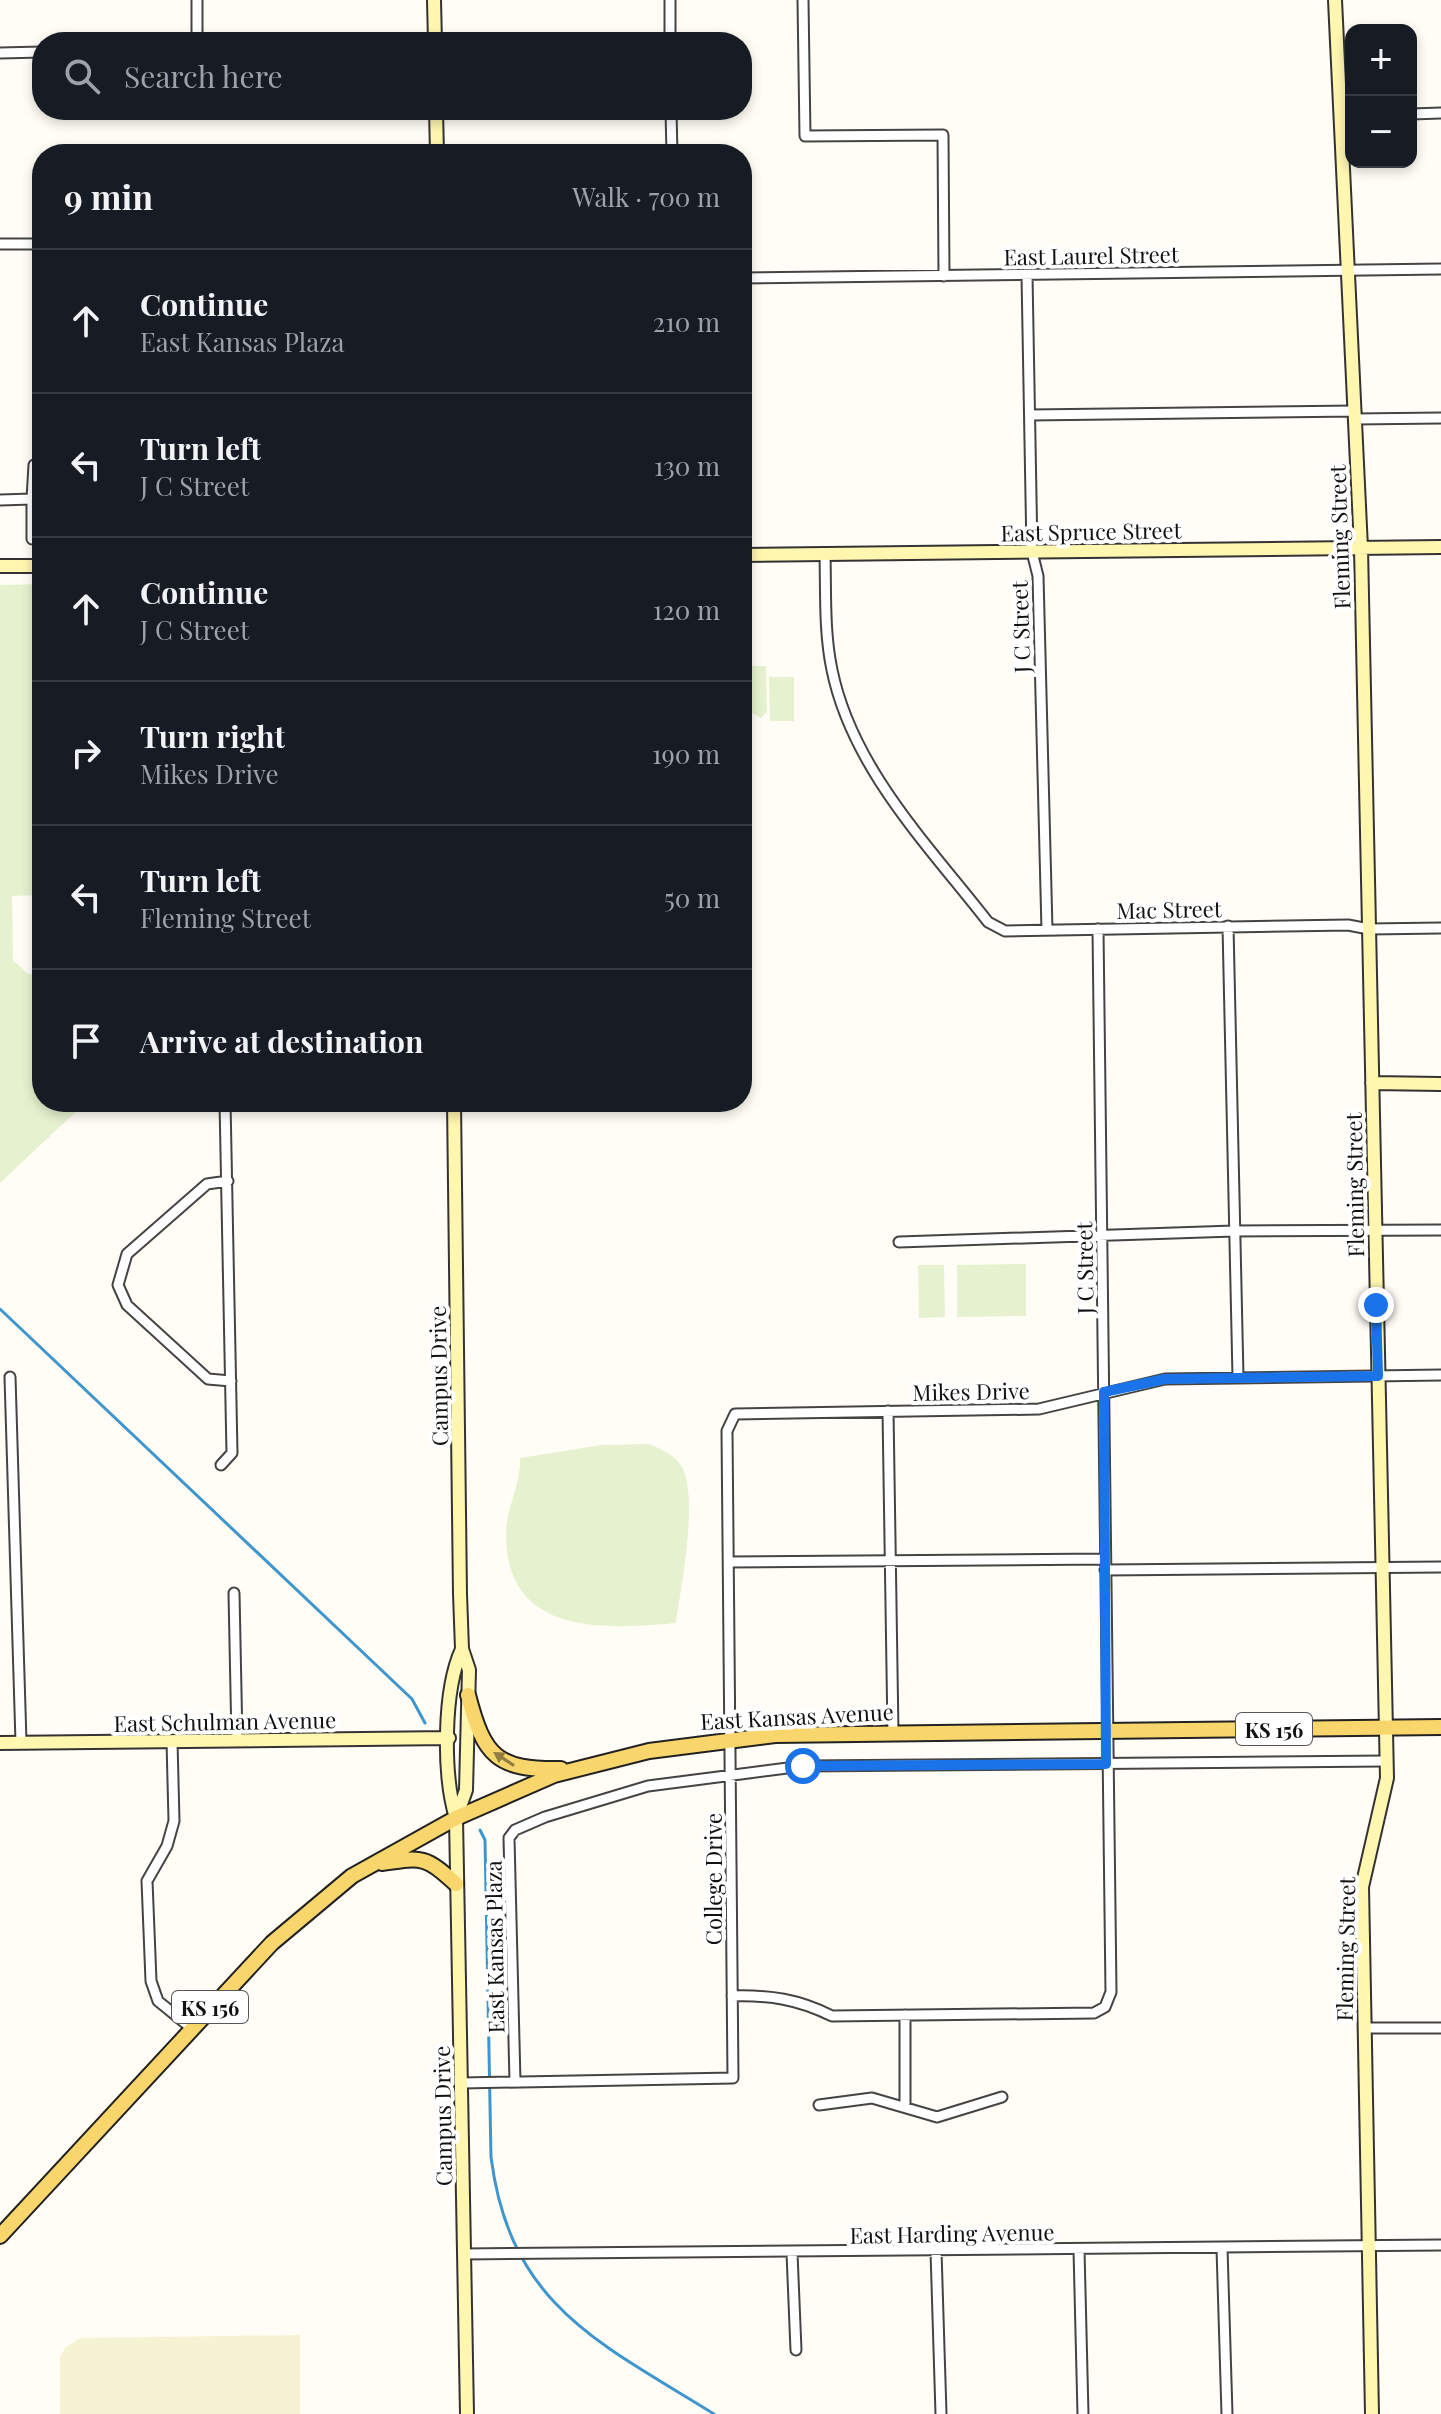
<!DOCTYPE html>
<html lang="en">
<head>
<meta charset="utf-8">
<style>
	:root { --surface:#171b24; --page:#20242c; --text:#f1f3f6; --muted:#9ea1a6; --line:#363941 }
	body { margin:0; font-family:"Playfair Display",serif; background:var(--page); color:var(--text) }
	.controls { position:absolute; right:24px; top:24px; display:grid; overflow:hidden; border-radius:16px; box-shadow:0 4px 12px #0003 }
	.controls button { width:72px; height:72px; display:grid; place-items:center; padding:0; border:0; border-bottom:2px solid var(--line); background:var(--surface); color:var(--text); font:40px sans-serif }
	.stop { position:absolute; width:24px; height:24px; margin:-18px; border:6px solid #1a73e8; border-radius:50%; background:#fff }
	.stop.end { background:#1a73e8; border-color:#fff; box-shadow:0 2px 8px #0008 }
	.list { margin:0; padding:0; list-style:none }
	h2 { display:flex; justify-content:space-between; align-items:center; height:104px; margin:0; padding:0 32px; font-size:34px }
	h2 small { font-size:26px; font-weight:400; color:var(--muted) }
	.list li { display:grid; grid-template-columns:52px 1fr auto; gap:24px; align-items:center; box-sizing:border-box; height:144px; padding:0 32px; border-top:2px solid var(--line) }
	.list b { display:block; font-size:30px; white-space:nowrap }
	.list p { margin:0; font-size:26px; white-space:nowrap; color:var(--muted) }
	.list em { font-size:26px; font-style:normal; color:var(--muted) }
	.icon { flex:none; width:44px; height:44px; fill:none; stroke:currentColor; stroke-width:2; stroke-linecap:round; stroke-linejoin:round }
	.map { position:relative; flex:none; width:1441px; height:2414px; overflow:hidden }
	.search { position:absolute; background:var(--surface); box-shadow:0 4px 12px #0003; left:32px; top:32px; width:720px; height:88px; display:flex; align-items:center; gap:20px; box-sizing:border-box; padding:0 28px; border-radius:32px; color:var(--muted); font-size:30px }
	.panel { position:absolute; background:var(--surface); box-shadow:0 4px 12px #0003; left:32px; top:144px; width:720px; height:968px; border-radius:32px }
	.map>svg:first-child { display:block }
</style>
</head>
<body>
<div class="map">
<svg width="1441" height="2414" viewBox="0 0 1441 2414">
	<rect width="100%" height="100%" fill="#fffdf5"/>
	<path fill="#f6f3d4" d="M300,2335v79h-240v-57l5,-9 15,-10z"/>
	<path fill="#e6f2cf" d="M42,584v311l-30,1 1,64 15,14 14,1v127h41v3l-83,78v-598z
		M751,666h15l1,46 -6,6 -19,-11v-27l8,-7z
		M769,677h25v44h-24z
		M1026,1264v52l-69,1v-52z
		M918,1265h26l1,52 -26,1z
		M649,1444c13,5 28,12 34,25 15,34 -2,117 -7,154 -75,7 -172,12 -170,-92 1,-25 15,-47 14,-73l82,-13z"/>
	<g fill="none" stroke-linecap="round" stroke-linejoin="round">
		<path stroke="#3f96cf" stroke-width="3" d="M0,1309l412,390 13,24
			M480,1830l5,10 6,317c19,149 109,186 223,257"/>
		<defs>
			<path id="street" d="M197,0v42
				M670,0v42
				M803,0l2,136 138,-1 1,141
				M0,53l42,-1
				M671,110l1,44
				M1411,114l30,-1
				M0,244h42
				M1027,275l5,277 6,24 9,354
				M742,278l699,-9
				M1030,415l325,-4
				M1355,419l86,-1
				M32,499l2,-34 8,-4
				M0,500l32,-1v40
				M825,555c1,38 -1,77 7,115 20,98 96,175 156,252l17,9 343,-6 21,4 72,-1
				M1228,926l10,451
				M228,1181l-21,3 -80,70 -9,31 9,20 81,74 23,2
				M899,1242l335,-11 207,-1
				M10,1377l11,365
				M888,1411l5,322
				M221,1465l11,-12 -7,-351
				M729,1562l376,-3
				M1105,1570l336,-3
				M234,1593l3,148
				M172,1741l2,80 -7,25 -20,35 4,100 7,20 32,26
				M732,1996c38,-1 66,3 100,20l262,-3 11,-6 6,-15 -13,-1063
				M905,2015v91
				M1364,2028h77
				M515,2082l-6,-244 6,-8 30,-13 103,-31 155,-20 583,-5
				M462,2083l271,-5 -6,-647 8,-17 304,-5 126,-30 276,-4
				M819,2105l53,-7 65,19 65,-20
				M1222,2248l5,166
				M1079,2250l4,164
				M936,2251l5,163
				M792,2253l4,97
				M464,2254l977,-9"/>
			<path id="secondary" d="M434,0l1,42
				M1335,0l26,548 26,1230 -25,109 10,527
				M436,110l1,44
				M742,555l699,-8
				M0,566h42
				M1372,1083l69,1
				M454,1102l6,492 2,55 7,21 -3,120 -10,28
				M462,1649c-19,41 -19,126 -6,169l11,596
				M0,1743l449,-5"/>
			<path id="primary" d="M468,1695c16,62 29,75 93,74
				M382,1863c41,-6 43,-7 74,21
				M0,2236l272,-293 80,-67 104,-58 98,-43 95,-24 126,-16 666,-8"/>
		</defs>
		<use href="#street" stroke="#444" stroke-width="13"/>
		<use href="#secondary" stroke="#333" stroke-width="16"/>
		<use href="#primary" stroke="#222" stroke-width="18"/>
		<use href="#street" stroke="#fff" stroke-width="9"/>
		<use href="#secondary" stroke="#fff6b0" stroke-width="12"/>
		<use href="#primary" stroke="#f9d66b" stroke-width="14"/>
	</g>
	<defs><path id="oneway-solid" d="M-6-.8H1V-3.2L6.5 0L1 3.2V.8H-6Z" transform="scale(2)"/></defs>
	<use fill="#917d42" href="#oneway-solid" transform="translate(504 1759) rotate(-147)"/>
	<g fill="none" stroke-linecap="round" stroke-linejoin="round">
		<path stroke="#1a73e8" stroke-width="10" d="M803,1766l303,-2 -2,-372 61,-13 213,-3 -2,-71"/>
	</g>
	<g text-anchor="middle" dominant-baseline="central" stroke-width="8" stroke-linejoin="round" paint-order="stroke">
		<g fill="#fff" stroke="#585858" stroke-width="2">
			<rect x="1236" y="1713" width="76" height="32" rx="6"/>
			<rect x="172" y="1991" width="76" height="32" rx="6"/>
		</g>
		<g font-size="20" font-weight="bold" fill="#111">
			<text x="1274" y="1729">KS 156</text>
			<text x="210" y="2007">KS 156</text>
		</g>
		<g font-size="22" fill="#111" stroke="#fff">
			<text transform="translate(1091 255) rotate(-1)">East Laurel Street</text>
			<text transform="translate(1091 531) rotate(-1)">East Spruce Street</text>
			<text transform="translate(1339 537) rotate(-92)">Fleming Street</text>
			<text transform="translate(1020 627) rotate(-92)">J C Street</text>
			<text transform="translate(1169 909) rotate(-1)">Mac Street</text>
			<text transform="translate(1354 1185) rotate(-91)">Fleming Street</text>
			<text transform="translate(1084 1268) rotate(-91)">J C Street</text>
			<text transform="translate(438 1376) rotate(-91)">Campus Drive</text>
			<text transform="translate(971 1391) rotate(-1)">Mikes Drive</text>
			<text transform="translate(797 1716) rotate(-3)">East Kansas Avenue</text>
			<text transform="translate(225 1721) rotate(-1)">East Schulman Avenue</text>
			<text transform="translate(713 1879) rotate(-90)">College Drive</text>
			<text transform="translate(494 1947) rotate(-91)">East Kansas Plaza</text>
			<text transform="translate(1345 1949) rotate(-89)">Fleming Street</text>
			<text transform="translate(442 2116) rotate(-91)">Campus Drive</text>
			<text transform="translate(952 2233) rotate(-1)">East Harding Avenue</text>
		</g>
	</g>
</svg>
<div class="controls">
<button>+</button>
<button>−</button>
</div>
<div class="stop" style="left:803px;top:1766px"></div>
<div class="stop end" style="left:1376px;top:1305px"></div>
<div class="search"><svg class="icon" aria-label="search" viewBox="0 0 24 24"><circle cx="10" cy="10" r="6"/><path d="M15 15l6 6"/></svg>Search here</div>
<section class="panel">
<h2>9 min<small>Walk · 700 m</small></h2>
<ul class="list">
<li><svg class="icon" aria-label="ahead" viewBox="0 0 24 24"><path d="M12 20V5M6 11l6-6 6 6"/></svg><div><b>Continue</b><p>East Kansas Plaza</p></div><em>210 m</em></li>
<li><svg class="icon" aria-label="left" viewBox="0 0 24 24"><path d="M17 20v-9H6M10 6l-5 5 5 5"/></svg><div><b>Turn left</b><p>J C Street</p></div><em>130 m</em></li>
<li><svg class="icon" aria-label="ahead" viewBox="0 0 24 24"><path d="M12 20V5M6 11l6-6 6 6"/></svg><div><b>Continue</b><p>J C Street</p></div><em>120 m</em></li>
<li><svg class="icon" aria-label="right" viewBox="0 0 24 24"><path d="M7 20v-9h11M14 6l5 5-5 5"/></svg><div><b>Turn right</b><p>Mikes Drive</p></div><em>190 m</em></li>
<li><svg class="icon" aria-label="left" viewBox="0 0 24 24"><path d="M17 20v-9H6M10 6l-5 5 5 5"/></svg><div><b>Turn left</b><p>Fleming Street</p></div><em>50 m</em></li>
<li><svg class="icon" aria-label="arrive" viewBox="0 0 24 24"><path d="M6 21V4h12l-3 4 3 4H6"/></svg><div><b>Arrive at destination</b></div></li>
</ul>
</section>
</div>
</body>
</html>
